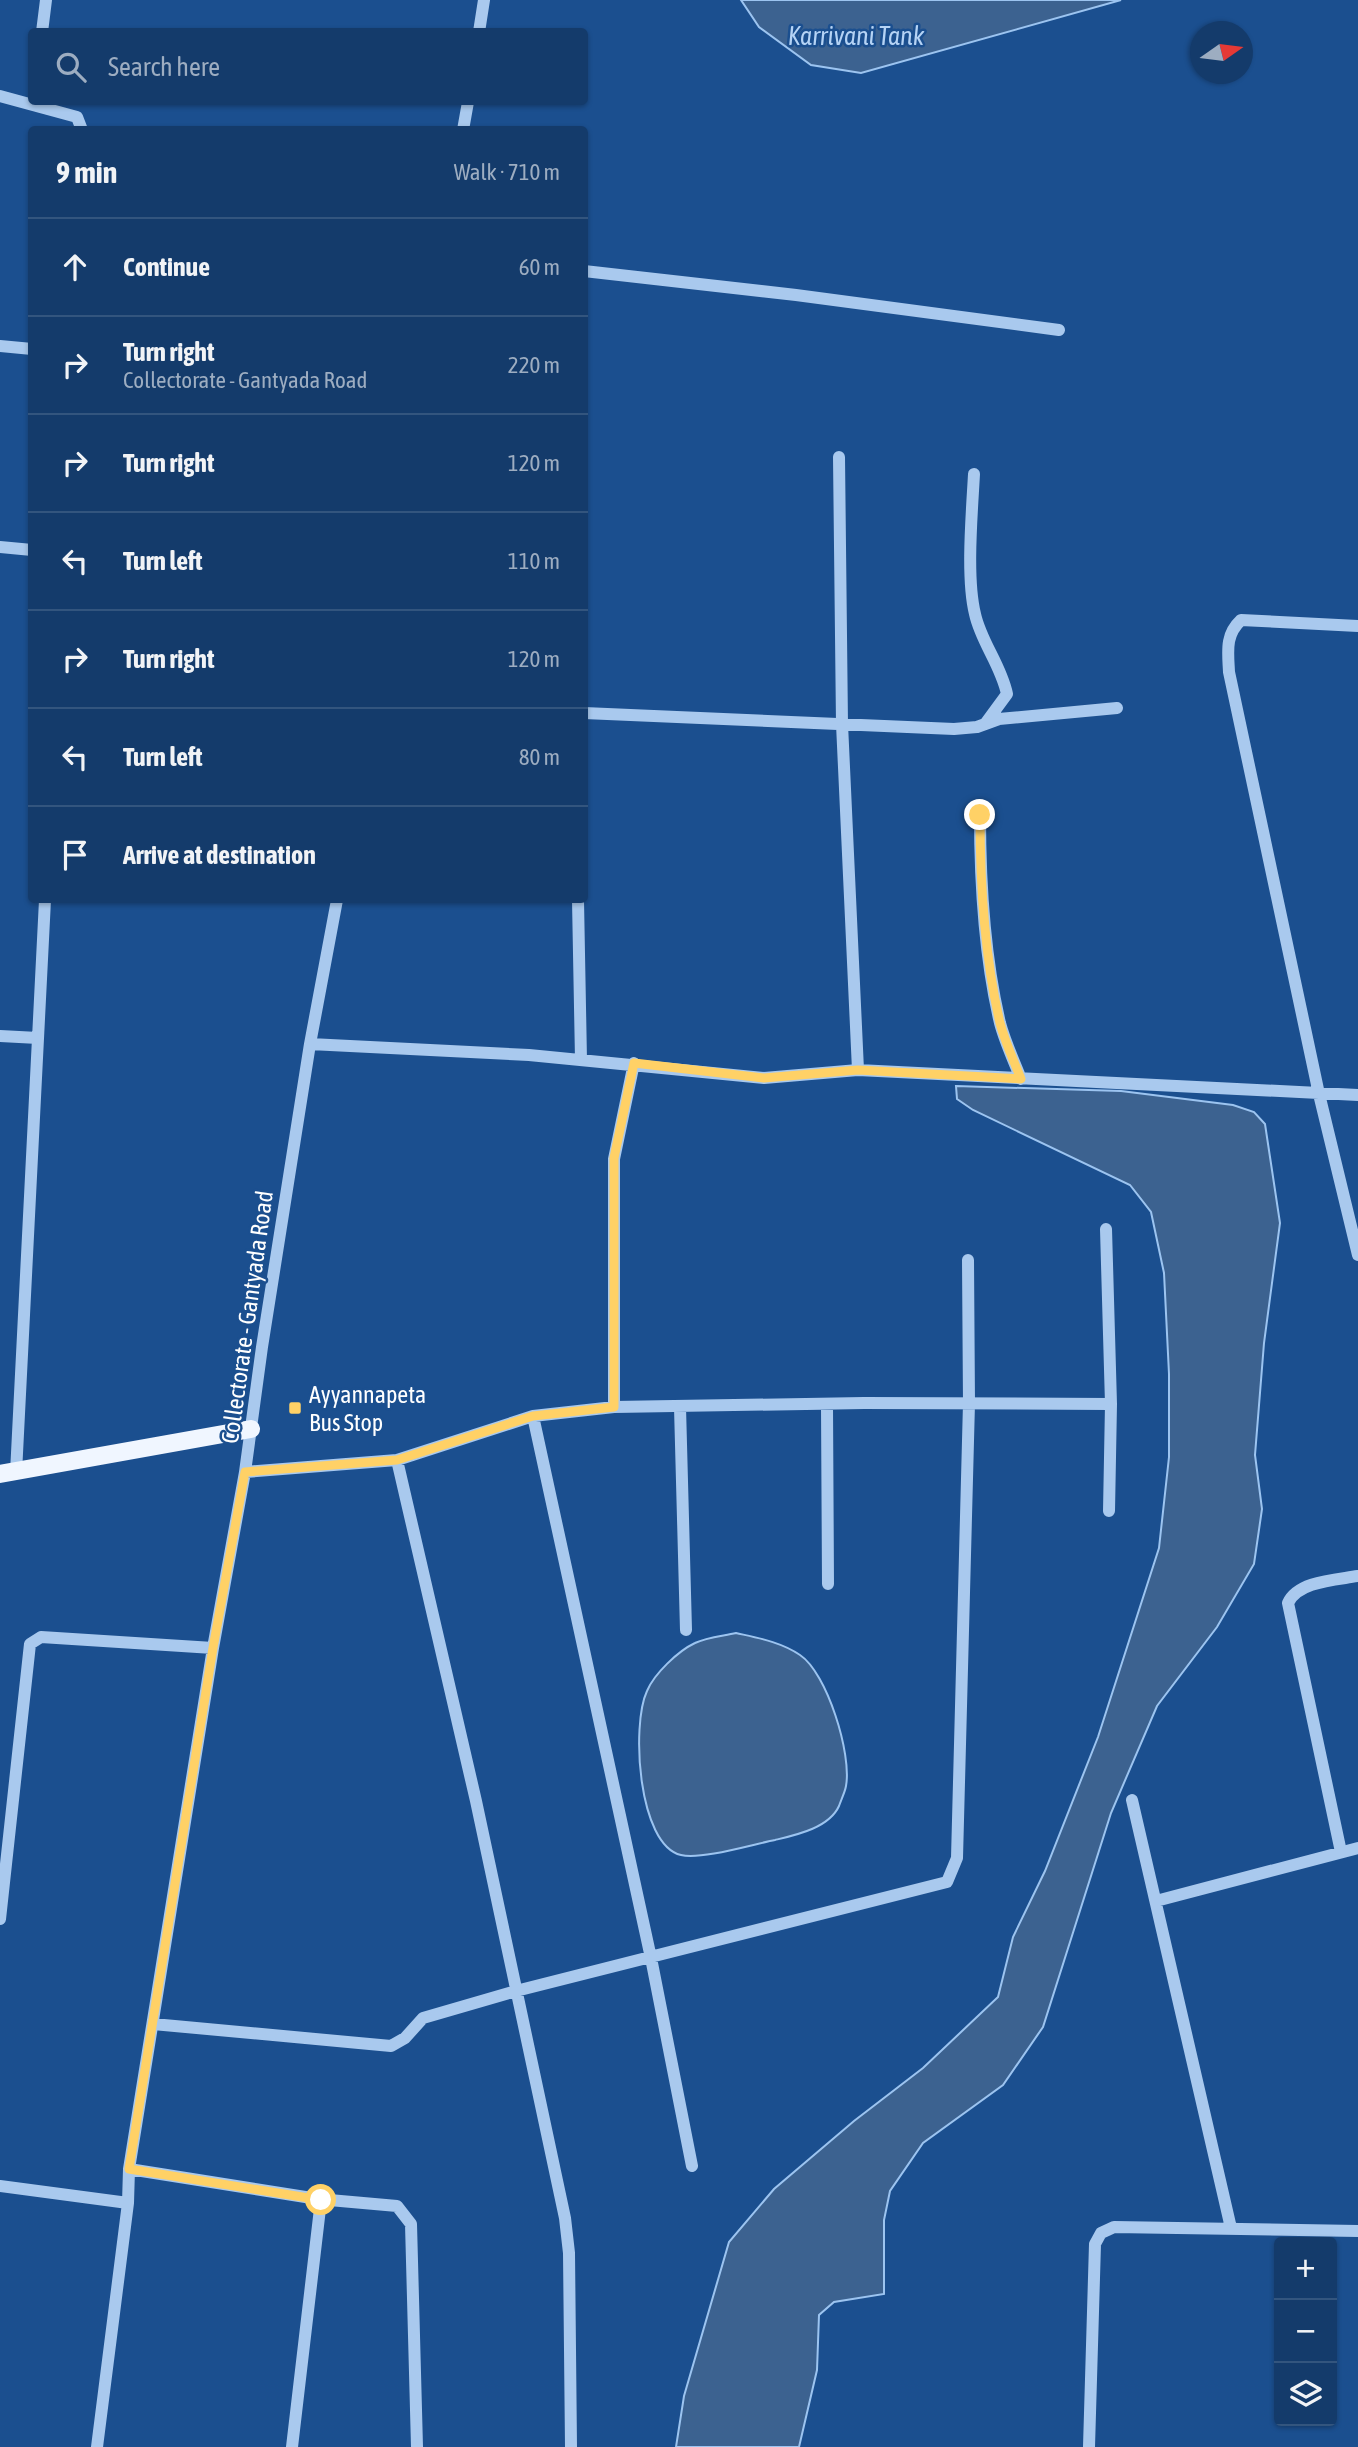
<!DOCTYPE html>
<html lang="en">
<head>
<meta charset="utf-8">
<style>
	:root { --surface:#143b6b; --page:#214673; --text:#f1f3f6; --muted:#9dadc1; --line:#33557e }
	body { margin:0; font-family:"Asap Condensed",sans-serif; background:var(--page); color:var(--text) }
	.controls { position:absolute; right:21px; bottom:21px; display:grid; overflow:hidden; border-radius:7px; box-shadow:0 2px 5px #0004 }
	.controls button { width:63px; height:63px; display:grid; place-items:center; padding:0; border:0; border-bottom:2px solid var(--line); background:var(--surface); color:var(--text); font:35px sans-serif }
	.compass { position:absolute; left:1190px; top:21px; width:63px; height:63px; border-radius:50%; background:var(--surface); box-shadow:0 2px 5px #0004; rotate:76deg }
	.stop { position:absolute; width:21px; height:21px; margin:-16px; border:5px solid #ffd166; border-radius:50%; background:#fff }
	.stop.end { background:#ffd166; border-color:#fff; box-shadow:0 2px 7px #0008 }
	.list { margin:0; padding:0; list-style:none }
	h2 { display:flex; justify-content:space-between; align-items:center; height:91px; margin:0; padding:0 28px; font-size:30px }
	h2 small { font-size:23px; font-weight:400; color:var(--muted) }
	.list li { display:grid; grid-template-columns:46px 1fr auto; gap:21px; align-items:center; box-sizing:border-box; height:98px; padding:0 28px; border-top:2px solid var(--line) }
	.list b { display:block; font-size:26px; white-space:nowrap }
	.list p { margin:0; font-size:23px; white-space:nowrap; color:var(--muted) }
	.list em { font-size:23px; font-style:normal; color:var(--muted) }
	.icon { flex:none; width:38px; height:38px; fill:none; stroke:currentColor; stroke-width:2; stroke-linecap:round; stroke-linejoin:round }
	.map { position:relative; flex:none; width:1358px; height:2447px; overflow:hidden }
	.search { position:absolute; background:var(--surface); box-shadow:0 2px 5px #0004; left:28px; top:28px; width:560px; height:77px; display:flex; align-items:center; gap:18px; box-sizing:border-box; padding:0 24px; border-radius:7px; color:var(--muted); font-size:26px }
	.panel { position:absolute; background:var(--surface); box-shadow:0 2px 5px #0004; left:28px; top:126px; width:560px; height:777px; border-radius:7px }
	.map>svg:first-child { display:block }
</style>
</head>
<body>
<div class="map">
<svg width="1358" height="2447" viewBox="0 0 1358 2447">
	<rect width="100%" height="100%" fill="#1b4f8f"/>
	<path fill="#3c6290" stroke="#9cc4f0" stroke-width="2" d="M741,0h380l-260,73 -50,-8 -52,-38z
		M956,1086l165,5 112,14 21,7 11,12 15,99 -16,120 -9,112 7,54 -8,55 -37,63 -60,79 -46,107 -68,214 -40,58 -80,58 -33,48 -6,29v74l-50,8 -15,13 -2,55 -18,77h-123l8,-51 45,-154 45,-53 80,-68 69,-53 75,-71 15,-60 32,-66 53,-134 61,-189 10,-91v-83l-5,-101 -13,-61 -21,-27 -157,-75 -16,-11z
		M736,1633c22,5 45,9 64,22 27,18 52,99 46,131 -1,6 -5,14 -7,20 -10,22 -43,29 -64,34 -21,4 -74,20 -94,15 -43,-10 -50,-130 -34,-164 7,-17 31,-40 48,-48 12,-6 28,-7 41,-10z"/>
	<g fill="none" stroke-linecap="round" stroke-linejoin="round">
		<path stroke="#a9c9ee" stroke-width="12" d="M42,32l4,-32
			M479,32l5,-32
			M0,96l77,21 5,13
			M463,130l5,-28
			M584,271l212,24 263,35
			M0,346l32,3
			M839,457l3,267 16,346
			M974,474c-2,38 -8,104 1,140 6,28 26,51 32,80l-22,30
			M0,547l32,3
			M1358,626l-117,-6c-16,15 -13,31 -12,52l90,422 39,161
			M584,713l370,16 23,-2 22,-8 118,-11
			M980,815c0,70 4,140 20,208 5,19 14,38 21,56
			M578,900l3,160
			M0,1036l38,2
			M310,1044l219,11 235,23 94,-8 500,25
			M1106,1229l5,175 -2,107
			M827,1406l1,178
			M614,1407v-248l20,-96
			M680,1407l6,223
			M533,1416l118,542 41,208
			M397,1460l79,341 89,417 4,35 2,194
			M245,1472l152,-12 136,-44 81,-9 250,-4 247,1
			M16,1473l29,-573
			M1132,1800l99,428
			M1341,1852l-53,-249c10,-22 48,-23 70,-27
			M1156,1901l202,-53
			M0,1919l30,-275 11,-7 172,11
			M153,2024l238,22 14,-8 18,-20 93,-27 431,-109 10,-24 12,-455 -1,-143
			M129,2169l189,30 79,7 14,18 6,223
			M0,2186l128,17
			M97,2447l31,-244 1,-34 84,-521 32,-176 17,-125 48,-303 27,-144
			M292,2447l29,-247
			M1089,2447l6,-203 6,-11 13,-6 244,4"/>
		<path stroke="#f0f6ff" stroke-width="18" d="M0,1474l251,-45"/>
	</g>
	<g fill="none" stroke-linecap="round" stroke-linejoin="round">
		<path stroke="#ffd166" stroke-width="9" d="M321,2200l-192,-31 84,-521 32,-176 152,-12 136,-44 81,-9v-249l20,-95 130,15 94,-8 163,9c-7,-18 -16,-37 -21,-56 -16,-68 -20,-138 -20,-208"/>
	</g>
	<rect fill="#ffd166" stroke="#1b4f8f" stroke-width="2.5" x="288" y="1401" width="14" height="14" rx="3.5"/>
	<g text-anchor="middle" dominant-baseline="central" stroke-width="5" stroke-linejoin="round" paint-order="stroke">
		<g font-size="24" fill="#fff" stroke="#1b4f8f">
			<text transform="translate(247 1317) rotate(-82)">Collectorate - Gantyada Road</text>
		</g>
		<g font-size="24" fill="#fff" stroke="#1b4f8f" text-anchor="start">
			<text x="309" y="1394">Ayyannapeta<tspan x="309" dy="28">Bus Stop</tspan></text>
		</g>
		<g font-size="26" font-style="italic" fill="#b5d3f5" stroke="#1b4f8f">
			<text x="856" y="36">Karrivani Tank</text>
		</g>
	</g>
</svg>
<div class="controls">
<button>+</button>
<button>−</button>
<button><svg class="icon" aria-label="layers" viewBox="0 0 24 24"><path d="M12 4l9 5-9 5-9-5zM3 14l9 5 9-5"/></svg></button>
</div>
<svg class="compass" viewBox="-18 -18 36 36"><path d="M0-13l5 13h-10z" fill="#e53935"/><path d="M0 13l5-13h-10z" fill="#9dadc1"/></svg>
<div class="stop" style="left:321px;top:2200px"></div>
<div class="stop end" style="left:980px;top:815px"></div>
<div class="search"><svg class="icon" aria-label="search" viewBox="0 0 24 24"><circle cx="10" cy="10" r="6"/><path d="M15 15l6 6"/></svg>Search here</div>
<section class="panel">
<h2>9 min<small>Walk · 710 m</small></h2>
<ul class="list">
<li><svg class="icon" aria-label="ahead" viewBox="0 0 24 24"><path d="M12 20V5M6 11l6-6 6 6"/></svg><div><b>Continue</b></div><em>60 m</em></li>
<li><svg class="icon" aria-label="right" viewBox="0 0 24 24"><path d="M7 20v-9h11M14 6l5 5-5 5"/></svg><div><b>Turn right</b><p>Collectorate - Gantyada Road</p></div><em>220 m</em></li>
<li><svg class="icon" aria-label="right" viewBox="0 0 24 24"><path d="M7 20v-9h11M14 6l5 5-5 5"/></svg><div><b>Turn right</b></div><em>120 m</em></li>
<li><svg class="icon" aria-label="left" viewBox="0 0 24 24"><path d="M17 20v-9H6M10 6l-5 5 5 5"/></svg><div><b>Turn left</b></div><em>110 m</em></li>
<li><svg class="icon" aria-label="right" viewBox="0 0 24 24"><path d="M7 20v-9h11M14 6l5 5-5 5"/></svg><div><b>Turn right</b></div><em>120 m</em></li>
<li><svg class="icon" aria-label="left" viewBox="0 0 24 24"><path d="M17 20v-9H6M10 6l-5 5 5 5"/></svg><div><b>Turn left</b></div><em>80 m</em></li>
<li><svg class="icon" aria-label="arrive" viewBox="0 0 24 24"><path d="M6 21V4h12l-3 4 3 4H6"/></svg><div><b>Arrive at destination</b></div></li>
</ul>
</section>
</div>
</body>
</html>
